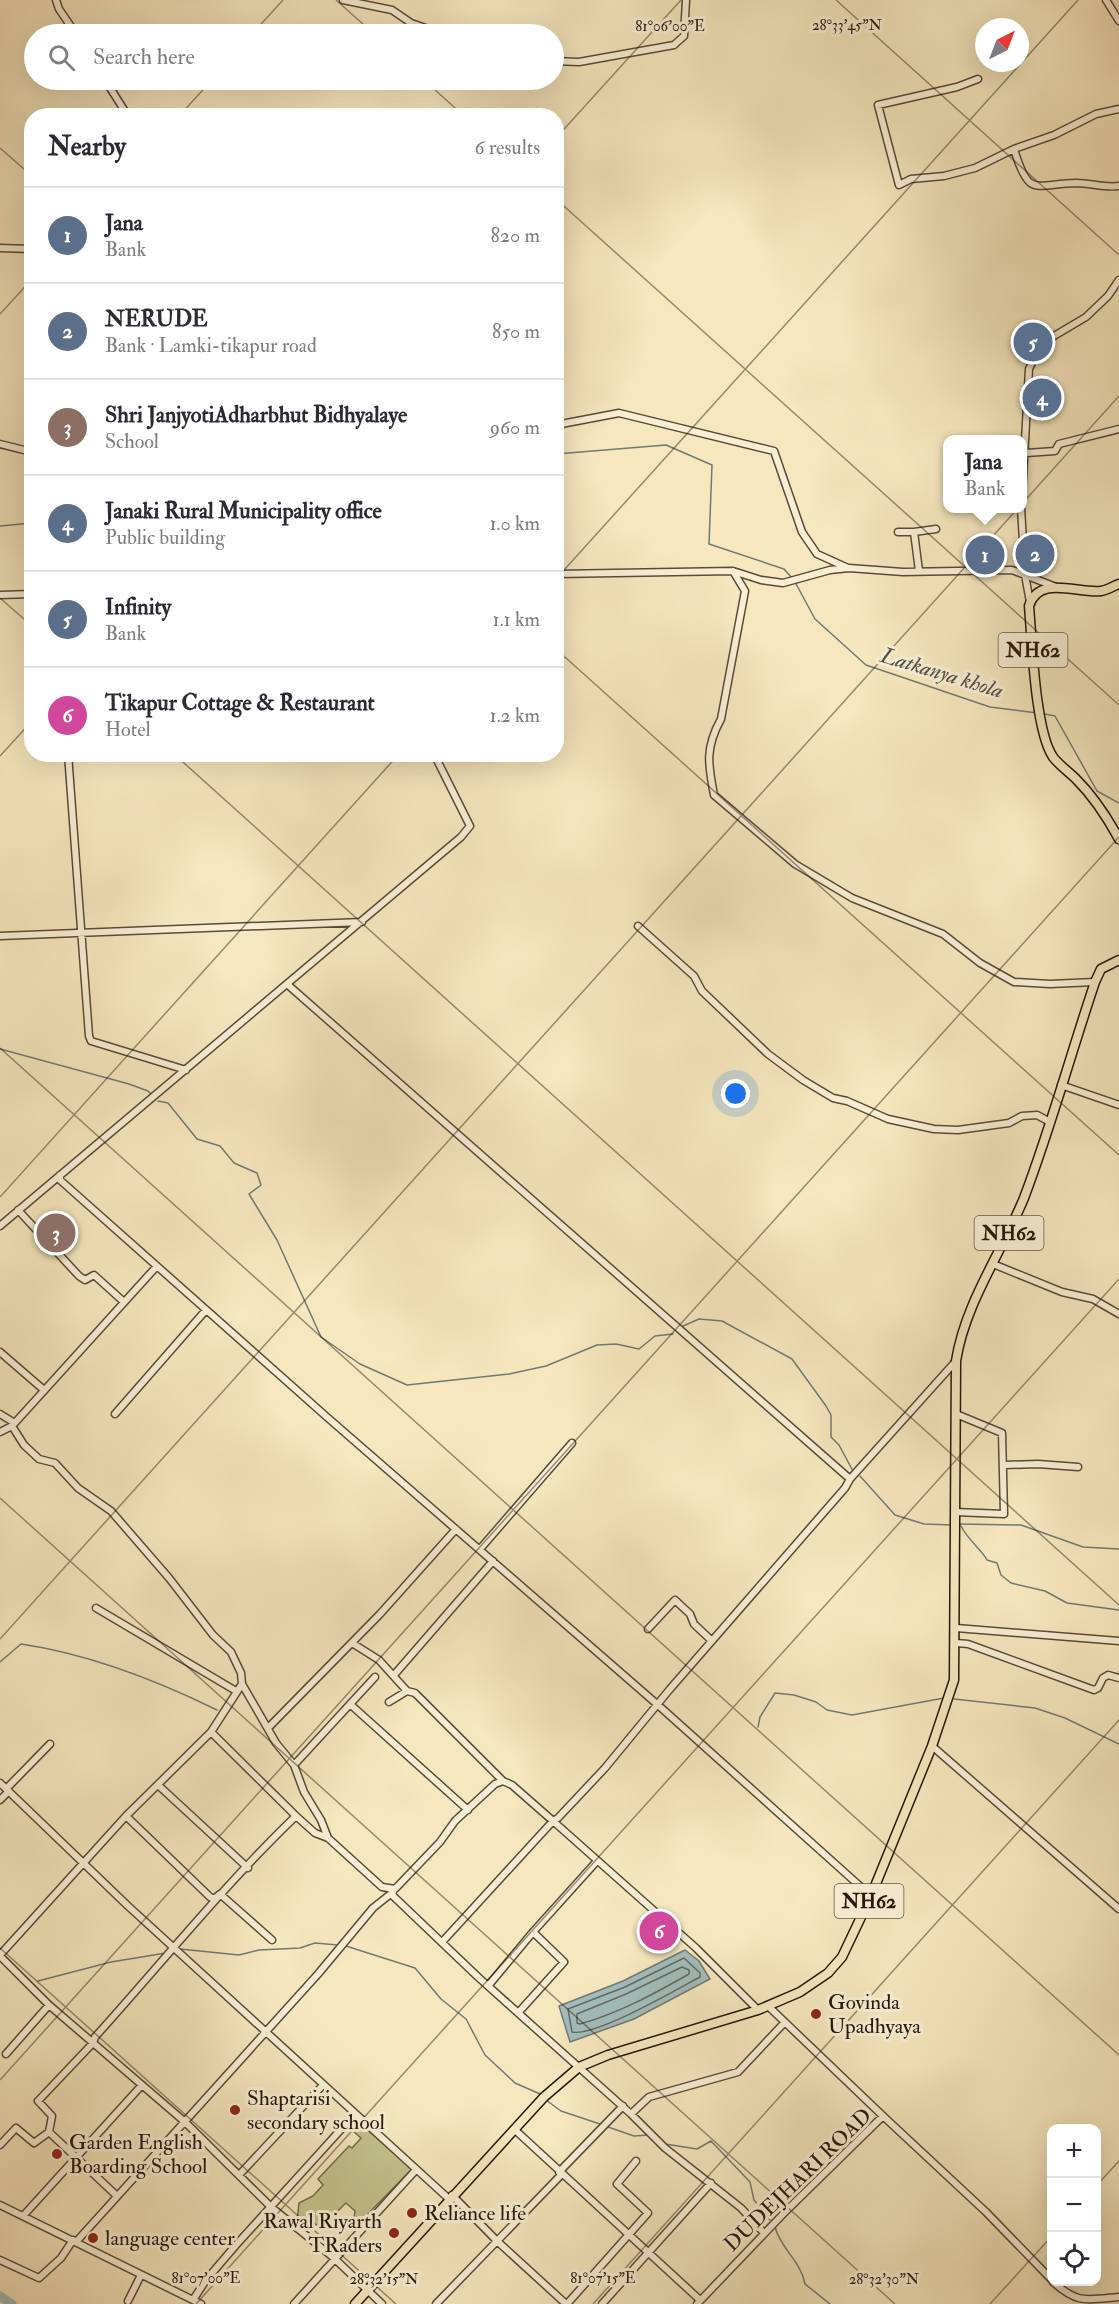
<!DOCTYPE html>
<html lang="en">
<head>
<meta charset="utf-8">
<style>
	:root { --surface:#fff; --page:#f2f2f3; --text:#2b2b33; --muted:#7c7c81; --line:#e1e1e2; --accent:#db2777 }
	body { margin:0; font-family:"IM FELL Double Pica",serif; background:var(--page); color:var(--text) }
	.controls { position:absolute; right:18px; bottom:18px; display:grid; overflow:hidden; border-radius:12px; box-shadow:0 6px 24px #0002 }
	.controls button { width:54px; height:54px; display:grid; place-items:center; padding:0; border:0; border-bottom:2px solid var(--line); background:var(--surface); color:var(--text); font:30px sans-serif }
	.compass { position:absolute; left:975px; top:18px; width:54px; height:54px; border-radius:50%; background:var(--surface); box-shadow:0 6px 24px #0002; rotate:42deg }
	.you { position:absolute; left:736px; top:1094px; width:21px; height:21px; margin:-15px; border:4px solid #fff; border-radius:50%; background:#1a73e8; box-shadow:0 0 0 9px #1a73e833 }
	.badge { display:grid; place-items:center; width:39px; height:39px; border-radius:50%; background:var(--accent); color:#fff; font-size:20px; font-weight:700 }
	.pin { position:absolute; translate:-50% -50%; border:3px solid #fff; box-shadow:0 2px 6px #0006 }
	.popup { position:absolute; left:943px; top:435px; width:84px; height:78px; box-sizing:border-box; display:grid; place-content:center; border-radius:12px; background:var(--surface); filter:drop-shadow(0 2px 4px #0005); font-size:20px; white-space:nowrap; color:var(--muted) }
	.popup b { font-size:22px; color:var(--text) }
	.popup::after { content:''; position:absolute; left:50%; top:100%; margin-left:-12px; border:12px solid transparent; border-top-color:var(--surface) }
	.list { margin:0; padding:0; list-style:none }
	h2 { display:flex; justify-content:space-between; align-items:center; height:78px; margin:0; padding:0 24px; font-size:26px }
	h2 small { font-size:20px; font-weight:400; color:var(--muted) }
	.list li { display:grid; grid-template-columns:39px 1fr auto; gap:18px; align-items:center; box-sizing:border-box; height:96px; padding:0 24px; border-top:2px solid var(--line) }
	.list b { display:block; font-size:22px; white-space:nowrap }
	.list p { margin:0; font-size:20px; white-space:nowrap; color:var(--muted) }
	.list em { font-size:20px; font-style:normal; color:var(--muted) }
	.icon { flex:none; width:33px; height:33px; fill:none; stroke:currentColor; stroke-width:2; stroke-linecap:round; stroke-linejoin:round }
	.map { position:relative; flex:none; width:1119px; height:2304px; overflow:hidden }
	.search { position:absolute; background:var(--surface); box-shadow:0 6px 24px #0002; left:24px; top:24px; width:540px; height:66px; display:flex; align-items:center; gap:15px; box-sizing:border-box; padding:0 21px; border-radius:33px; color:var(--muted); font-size:22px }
	.panel { position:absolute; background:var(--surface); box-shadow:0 6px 24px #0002; left:24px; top:108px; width:540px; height:654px; border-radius:24px }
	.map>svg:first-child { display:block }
</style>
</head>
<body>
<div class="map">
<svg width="1119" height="2304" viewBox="0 0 1119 2304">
	<rect width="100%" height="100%" fill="#f6e7be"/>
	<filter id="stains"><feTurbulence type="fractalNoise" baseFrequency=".00333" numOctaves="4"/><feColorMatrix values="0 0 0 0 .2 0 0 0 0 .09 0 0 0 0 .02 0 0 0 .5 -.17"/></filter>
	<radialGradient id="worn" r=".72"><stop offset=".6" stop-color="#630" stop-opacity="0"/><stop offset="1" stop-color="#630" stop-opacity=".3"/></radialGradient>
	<path fill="#c4c38c" stroke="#756c4b" stroke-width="1.5" d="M361,2124l51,45 -52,53 -6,-4 1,-7 -9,-8 -26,25 -12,-10 -6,8 -5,-5 2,-18 14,-7 10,-11 -5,-6 31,-33 3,2 9,-10 -8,-7z"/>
	<path fill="#a2bdbc" stroke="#707a75" stroke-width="1.5" d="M685,1950l14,11 11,18 -76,40 -64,23 -11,-36 64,-25z"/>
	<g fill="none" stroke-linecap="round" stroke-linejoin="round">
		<path stroke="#646a63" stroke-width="1.5" d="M684,1958l16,15v4c-24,13 -105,60 -128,55l-4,-23 57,-22z
			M682,1967l7,3v4c-35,20 -70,39 -109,50l-3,-1v-9l49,-20z"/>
		<path stroke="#707a75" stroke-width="1.5" d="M556,454l110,-9 46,20 -3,79 75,25 8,9
			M0,526l32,-3
			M795,582l20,37 51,46 124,42 47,6
			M1045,714l10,2 42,75 22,12
			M0,1049l129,35 19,7 4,4
			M158,1101l10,2 29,36 23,7 14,17 23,10 4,12 -12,9 28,46 44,97 39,27 47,21 102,-11 37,-8 51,-21 19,-1 23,5 16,-13 18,-2
			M681,1327l18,-8 23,2 70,38 34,47 5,9v22l8,8 14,26
			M860,1476l35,39 29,9 28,1
			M957,1524l64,1 62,22 36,2
			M961,1526c6,13 22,25 26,34l10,3 4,12 10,8 34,8 22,12 52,7
			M0,1662l21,-18c68,10 135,36 196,66
			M954,1699l81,9 30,10 54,26
			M758,1727l2,-10 15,-24 19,2 22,7 11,8 25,5 92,-17
			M346,1946l69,22 26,31 25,20 19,36 30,28 25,11
			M180,1949l59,6 20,-5 41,-2 15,-5 23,2
			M38,1981l73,-19 55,-9
			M546,2100l15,11 39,13
			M608,2127l26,9 15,-1
			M665,2144l32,5 14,-8 39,41 4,18 16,20
			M775,2227c5,21 26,34 30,57l25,20"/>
		<path stroke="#a2bdbc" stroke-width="9" d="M0,2296l12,8"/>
		<defs>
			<path id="minor" d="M56,0l3,9 17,25
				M343,0l49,10 19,13 32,11
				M1106,0l13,21
				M554,61l25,1 95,-17 10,-9 2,-36
				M978,79l-21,8 -79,18 21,80 12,-6 33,-3 31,-8 39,-19
				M105,80l23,36
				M1119,109l-23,5 -42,21 -40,14c15,50 21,35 62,34 15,0 28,5 43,3
				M0,248l32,1
				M556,425l63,-12 155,38 28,81 15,22 31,14
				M0,444l32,8
				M1026,453l29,-2 4,-7 60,-15
				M1022,495l7,-126 9,-19 16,-14 32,-19 22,-21 11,-16
				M1021,508l4,67 31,12
				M898,532h16
				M733,571l12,20 -24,128c-16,29 -13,45 -7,76l81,69 57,34 91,36 37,29 34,19 36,2 45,-2
				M919,571l-5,-39 22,-3
				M556,574l177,-3 28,9 22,3 47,-13 19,-2 54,4 109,-2 13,5 5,27
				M0,595l32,-1
				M68,754l21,282 2,5 95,29
				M638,926l56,50 8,15 66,63 35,26 30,18 14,3 41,18 46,10 24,1 51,-7 13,-7 15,-1 13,7
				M0,936l362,-14
				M288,985l562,494
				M1061,1085l58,20
				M60,1175v5l268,238 330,287 213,191
				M18,1210l61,66 6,4 9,-5 30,27
				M0,1226l461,-389 9,-11 -36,-72
				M993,1264l69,28 31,7 26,15
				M0,1352l44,38
				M0,1414l13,8
				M115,1414l91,-104
				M12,1426l145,-160
				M0,1432l12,-6 12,19 15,14 16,4 23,25 33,23 58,67 44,57 18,17 10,21 1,11 -31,48 85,84
				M1005,1465l33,-1 40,3
				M955,1512l49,2 -2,-81 -46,-19
				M480,1549l92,-106
				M96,1608l140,83
				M956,1628l163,13
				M648,1629l27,-29 15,14 4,10 18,17
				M352,1643l27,17 28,31
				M956,1643l12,1 126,46 4,-2 5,-10 5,-3 11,3
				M394,1675l99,-114
				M242,1684l34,59 18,22 10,27 17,28 7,18
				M389,1702l18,-11 8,2 88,88
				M351,1705l117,105
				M268,1728l112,-114 76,-85
				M932,1746l187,163
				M294,1765l81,-88
				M0,1783l128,123 321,293
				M158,1785l90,83
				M7,1788l43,-44
				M0,1800l9,-9
				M126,1816l84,81 4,2 6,-5 52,46
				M391,1894l87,83 153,137 34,34 76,60 23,25
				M443,1941l110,-120 143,127 62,62
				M0,1955l126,-139 85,-84
				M0,1956l49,49 136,117 86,85 63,51 48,46
				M488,1986l45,-54
				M768,2006l115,110
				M518,2013l46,-51 -31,-30 64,-71
				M6,2054l43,-49
				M631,2114l18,-17 89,-25 46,-49
				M514,2129l186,171
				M49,2132l3,-16 -14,-15 55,-58 2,-6c67,-74 129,-152 201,-221l19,17 13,5 54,49 13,2 45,-47 15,-21 40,-37 8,-3 9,4 41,36 5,-3 47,-50 65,-79 175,-201 5,-9 106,-118
				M0,2145l16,-17 18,15 15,-11 68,64
				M559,2172l64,-66
				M240,2174l83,-89
				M452,2195l45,46 69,63
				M0,2205l201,99
				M23,2216l119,-131
				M76,2242l242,-268 55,-66 20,-16
				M0,2260l39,18 22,-20 12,-18
				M1053,2282c25,22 32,18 66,15
				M193,2300l13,-20 30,-35 119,-131
				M128,2301l13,-26
				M294,2304l120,-132
				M436,2304l125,-129
				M567,2304l81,-91 -31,-29 19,-23
				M602,2304l109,-121
				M697,2304l89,-93 97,-95 103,96 66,68"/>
			<path id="major" d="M1119,584c-6,2 -11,6 -18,7 -23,3 -62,-17 -72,15 3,34 6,125 24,151 6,8 16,15 23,22 18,18 31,38 43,60
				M355,2304l189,-207 35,-30 29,-12 150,-45 42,-18 28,-19 14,-16 29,-61 61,-150 22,-66 2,-319c9,-58 46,-109 68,-163 27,-71 47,-145 71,-216l6,-13 18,-9"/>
		</defs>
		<use href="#minor" stroke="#5a4a37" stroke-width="9"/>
		<use href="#major" stroke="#26160a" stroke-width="11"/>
		<use href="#minor" stroke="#f9efd5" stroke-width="6"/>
		<use href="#major" stroke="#f6e7be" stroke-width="8"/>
	</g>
	<path fill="none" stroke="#26160a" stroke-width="1.5" stroke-opacity="0.45" d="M336,0l38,34M836,0l283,255M252,34l31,-34M424,80l40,36M179,116l33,-36M556,138l125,-138M0,148l32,28M556,199l563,506M0,314l32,-35M556,579l522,-579M0,598l32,28M556,649l563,506M174,754l945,851M0,756l32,-35M0,1048l1119,1007M0,1197l399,-443M0,1498l895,806M0,1639l1119,-1243M0,1948l396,356M0,2080l1119,-1243M1096,2186l23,-25M196,2304l923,-1025M593,2304l526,-584M990,2304l62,-68"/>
	<g fill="#8f2418" stroke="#f9efd5" stroke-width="2">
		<circle cx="816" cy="2014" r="6"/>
		<circle cx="235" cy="2110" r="6"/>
		<circle cx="57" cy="2154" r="6"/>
		<circle cx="412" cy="2213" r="6"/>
		<circle cx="394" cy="2233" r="6"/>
		<circle cx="93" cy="2238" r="6"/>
	</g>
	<g text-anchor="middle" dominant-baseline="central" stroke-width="6" stroke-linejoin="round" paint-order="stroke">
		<g fill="#f9efd5" stroke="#655747" stroke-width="1.5">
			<rect x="998.5" y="633" width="69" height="34" rx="4.5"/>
			<rect x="974.5" y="1216" width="69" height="34" rx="4.5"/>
			<rect x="834.5" y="1884" width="69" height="34" rx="4.5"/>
		</g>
		<g font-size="20" font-weight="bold" fill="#26160a">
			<text x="1033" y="650">NH62</text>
			<text x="1009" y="1233">NH62</text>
			<text x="869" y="1901">NH62</text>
		</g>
		<g font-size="21" fill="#26160a" stroke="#f9efd5" text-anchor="start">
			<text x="828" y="2002">Govinda<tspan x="828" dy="24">Upadhyaya</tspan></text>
			<text x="247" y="2098">Shaptarisi<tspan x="247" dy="24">secondary school</tspan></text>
			<text x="69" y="2142">Garden English<tspan x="69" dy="24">Boarding School</tspan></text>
			<text x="424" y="2213">Reliance life</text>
			<text x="382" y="2221" text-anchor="end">Rawal Riyarth<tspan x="382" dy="24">TRaders</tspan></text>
			<text x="105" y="2238">language center</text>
		</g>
		<g font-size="21" fill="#26160a" stroke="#f9efd5">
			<text transform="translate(798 2180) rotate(-44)">DUDEJHARI ROAD</text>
		</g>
		<g font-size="22" font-style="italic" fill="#515048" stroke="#f9efd5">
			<text transform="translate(942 673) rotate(17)">Latkanya khola</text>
		</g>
	</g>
	<g font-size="15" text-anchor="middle" fill="#26160a" stroke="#f9efd5" stroke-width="6" stroke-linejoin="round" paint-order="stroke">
		<text x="847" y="30">28°33'45"N</text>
		<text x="670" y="31">81°06'00"E</text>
		<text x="206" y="2283">81°07'00"E</text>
		<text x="603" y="2283">81°07'15"E</text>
		<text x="384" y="2284">28°32'15"N</text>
		<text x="884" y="2284">28°32'30"N</text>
	</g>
	<rect width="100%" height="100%" filter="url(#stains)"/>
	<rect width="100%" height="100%" fill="url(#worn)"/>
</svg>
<div class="controls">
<button>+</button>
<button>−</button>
<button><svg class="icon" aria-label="locate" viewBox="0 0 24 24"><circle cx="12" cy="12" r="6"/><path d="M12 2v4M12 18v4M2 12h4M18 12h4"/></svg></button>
</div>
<svg class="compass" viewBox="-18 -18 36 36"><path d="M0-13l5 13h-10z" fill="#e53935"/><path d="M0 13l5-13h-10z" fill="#7c7c81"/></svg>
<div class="you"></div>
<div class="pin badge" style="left:985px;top:555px;background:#5c6f8a">1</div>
<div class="popup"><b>Jana</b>Bank</div>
<div class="pin badge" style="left:1035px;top:554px;background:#5c6f8a">2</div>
<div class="pin badge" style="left:56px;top:1233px;background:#8d6e63">3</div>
<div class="pin badge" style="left:1042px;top:398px;background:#5c6f8a">4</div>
<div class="pin badge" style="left:1033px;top:342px;background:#5c6f8a">5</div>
<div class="pin badge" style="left:659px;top:1931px;background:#d1479c">6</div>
<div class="search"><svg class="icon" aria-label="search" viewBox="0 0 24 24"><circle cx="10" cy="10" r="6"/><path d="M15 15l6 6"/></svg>Search here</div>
<section class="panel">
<h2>Nearby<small>6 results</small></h2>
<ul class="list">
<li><span class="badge" style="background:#5c6f8a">1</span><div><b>Jana</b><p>Bank</p></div><em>820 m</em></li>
<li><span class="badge" style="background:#5c6f8a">2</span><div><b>NERUDE</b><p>Bank · Lamki-tikapur road</p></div><em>850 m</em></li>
<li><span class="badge" style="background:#8d6e63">3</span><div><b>Shri JanjyotiAdharbhut Bidhyalaye</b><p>School</p></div><em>960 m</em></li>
<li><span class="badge" style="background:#5c6f8a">4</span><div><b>Janaki Rural Municipality office</b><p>Public building</p></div><em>1.0 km</em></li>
<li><span class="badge" style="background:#5c6f8a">5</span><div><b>Infinity</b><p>Bank</p></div><em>1.1 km</em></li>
<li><span class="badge" style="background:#d1479c">6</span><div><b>Tikapur Cottage &amp; Restaurant</b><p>Hotel</p></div><em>1.2 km</em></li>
</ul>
</section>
</div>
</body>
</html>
